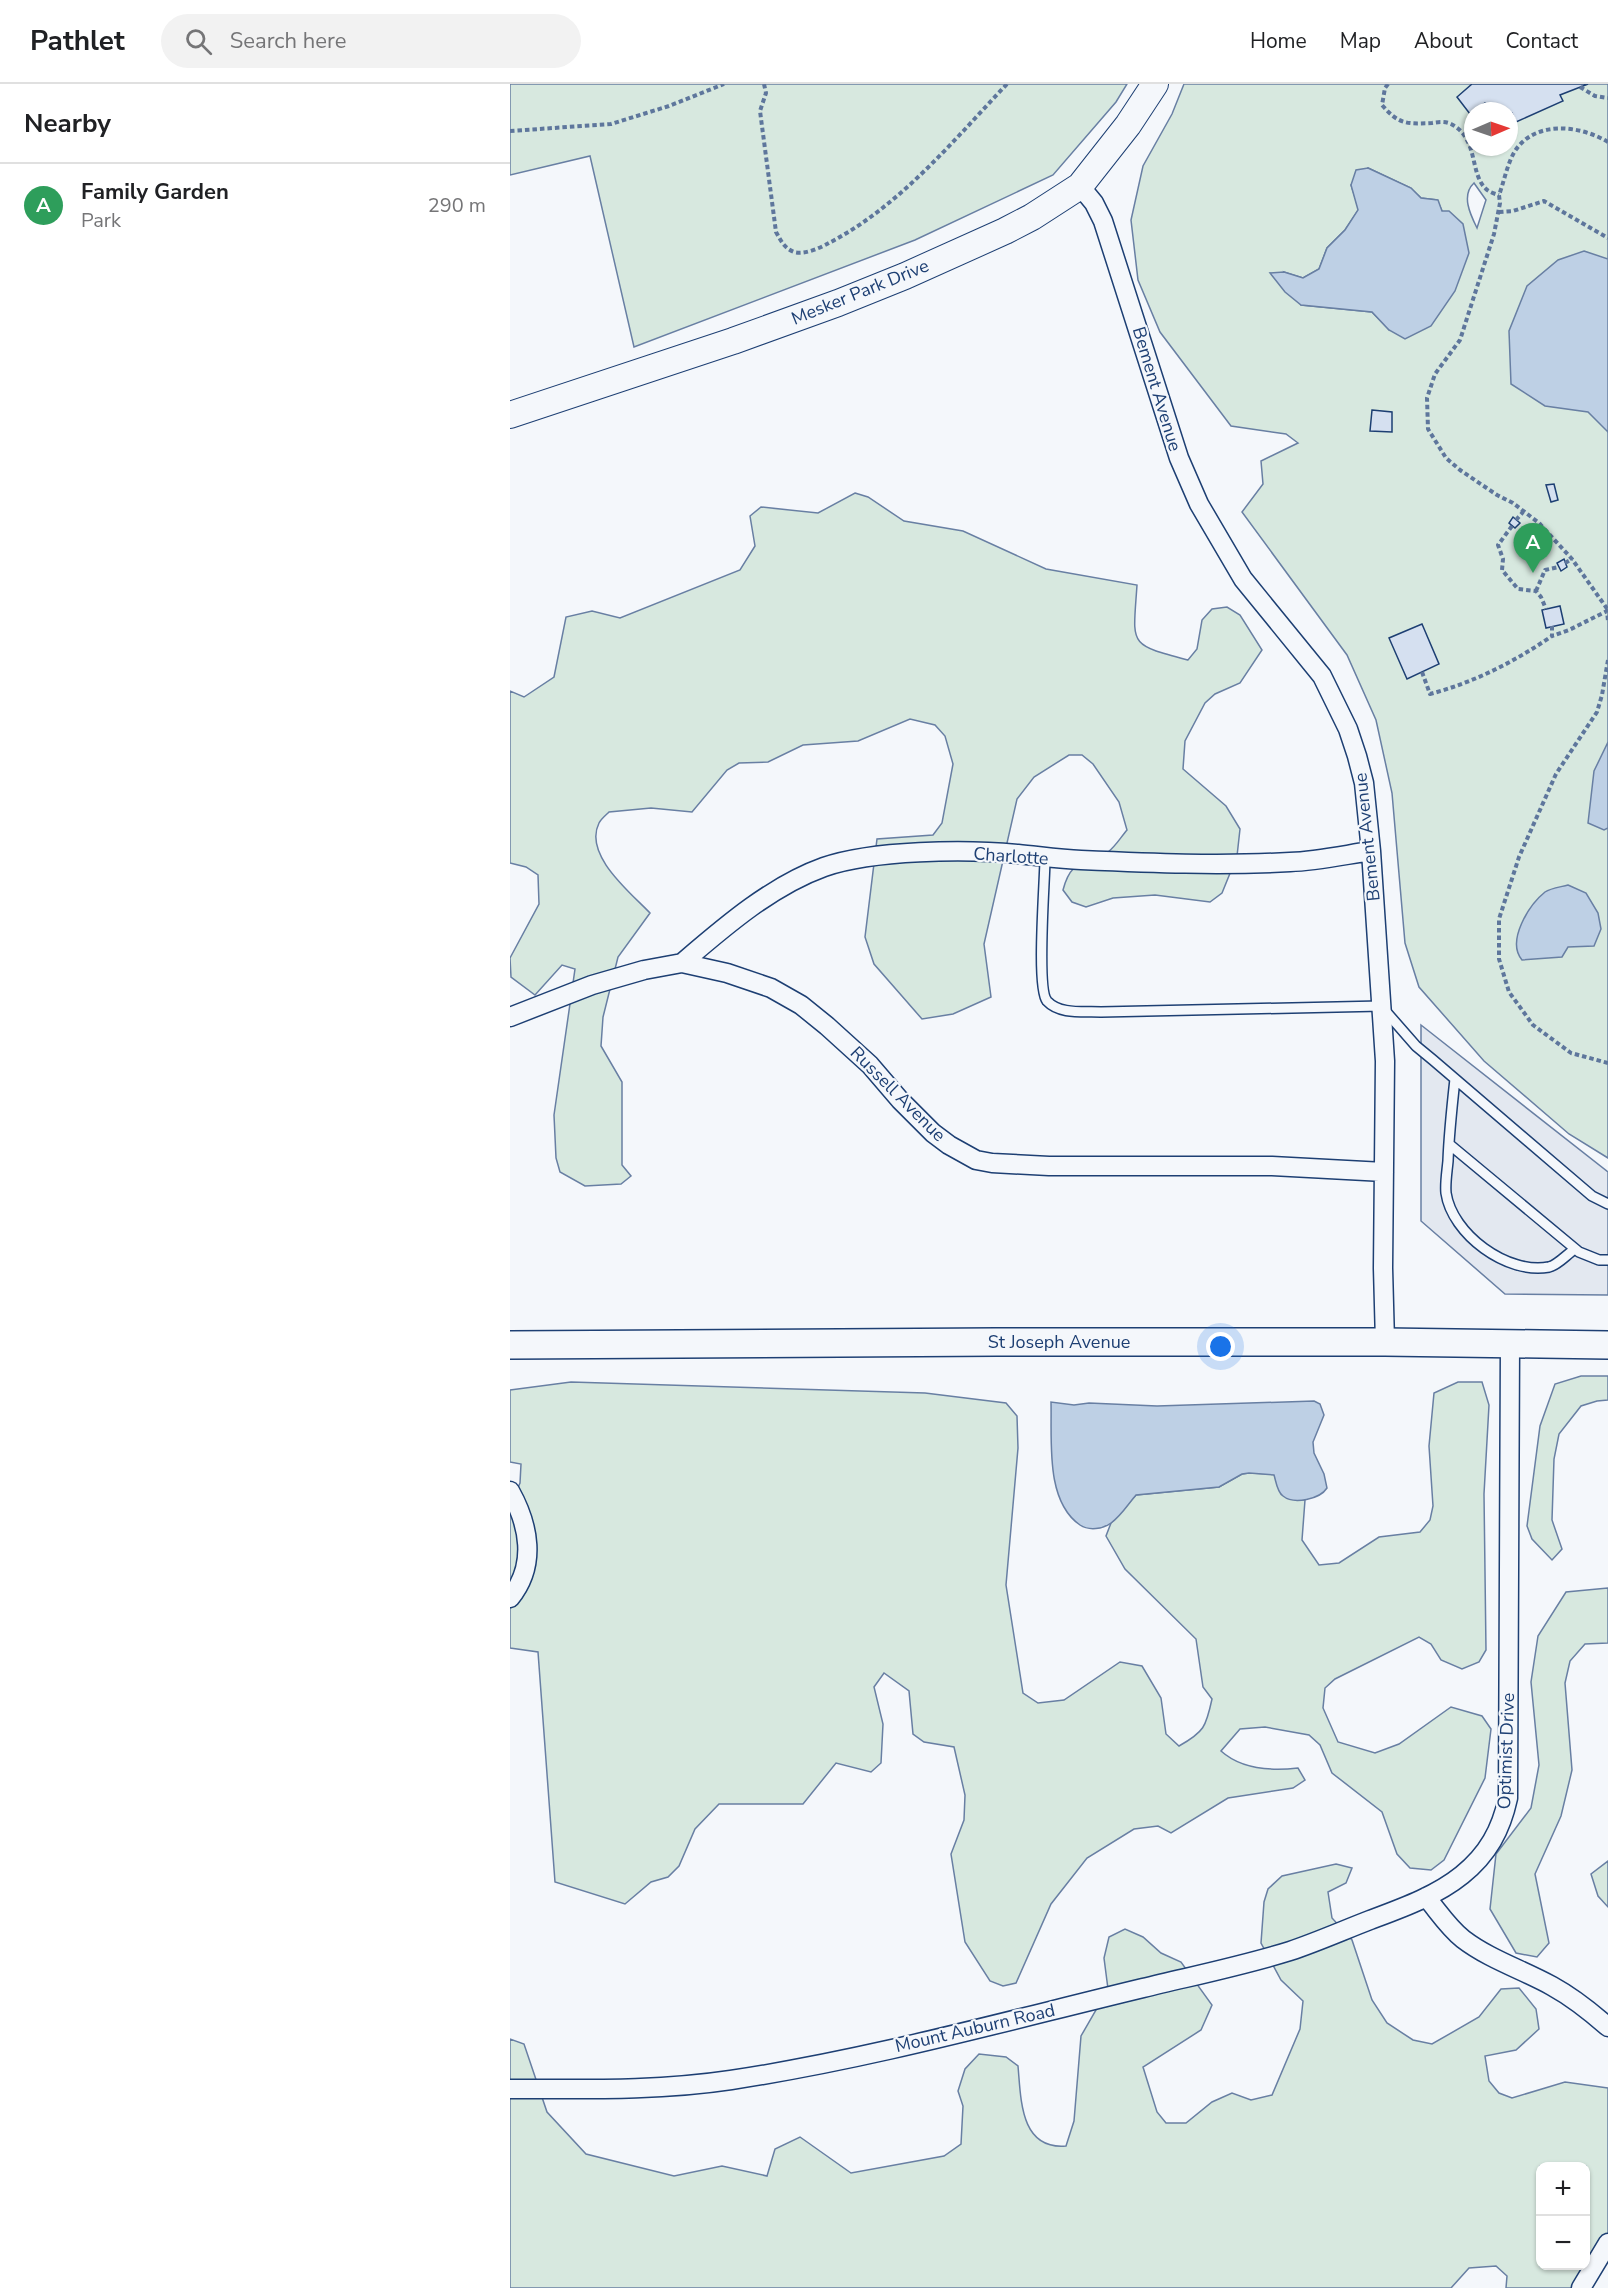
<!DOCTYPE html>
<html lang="en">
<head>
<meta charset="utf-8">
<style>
	:root { --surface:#fff; --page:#f2f2f2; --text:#202124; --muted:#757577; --line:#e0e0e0; --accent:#db2777 }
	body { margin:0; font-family:"Nunito Sans",sans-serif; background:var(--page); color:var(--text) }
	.controls { position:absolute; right:18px; bottom:18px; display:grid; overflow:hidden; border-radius:12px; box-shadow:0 2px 4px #0004 }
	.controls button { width:54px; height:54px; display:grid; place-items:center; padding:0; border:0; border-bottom:2px solid var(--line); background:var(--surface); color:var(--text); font:30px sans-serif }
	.compass { position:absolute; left:954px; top:18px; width:54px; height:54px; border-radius:50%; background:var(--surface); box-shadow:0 2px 4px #0004; rotate:88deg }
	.you { position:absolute; left:711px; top:1263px; width:21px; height:21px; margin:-15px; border:4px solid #fff; border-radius:50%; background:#1a73e8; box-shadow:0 0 0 9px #1a73e833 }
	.badge { display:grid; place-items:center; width:39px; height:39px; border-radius:50%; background:var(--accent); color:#fff; font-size:20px; font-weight:700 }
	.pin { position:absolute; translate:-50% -50px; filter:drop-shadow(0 2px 3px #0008) }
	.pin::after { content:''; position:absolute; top:32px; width:21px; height:18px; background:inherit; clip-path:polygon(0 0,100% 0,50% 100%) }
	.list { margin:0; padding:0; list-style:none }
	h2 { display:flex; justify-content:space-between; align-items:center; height:78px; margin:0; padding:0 24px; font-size:26px }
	h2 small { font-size:20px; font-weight:400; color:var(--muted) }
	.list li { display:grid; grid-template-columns:39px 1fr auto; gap:18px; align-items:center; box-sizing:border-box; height:84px; padding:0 24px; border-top:2px solid var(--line) }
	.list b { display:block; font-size:22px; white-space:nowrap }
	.list p { margin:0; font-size:20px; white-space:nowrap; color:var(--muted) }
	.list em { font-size:20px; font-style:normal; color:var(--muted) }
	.icon { flex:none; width:33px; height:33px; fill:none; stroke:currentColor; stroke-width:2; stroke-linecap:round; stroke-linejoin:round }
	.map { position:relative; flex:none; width:1098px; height:2204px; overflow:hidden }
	header { display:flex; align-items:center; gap:36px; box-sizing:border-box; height:84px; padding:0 30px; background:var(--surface); border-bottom:2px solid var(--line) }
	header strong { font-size:28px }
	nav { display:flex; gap:33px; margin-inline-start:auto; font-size:21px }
	.search { width:420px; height:54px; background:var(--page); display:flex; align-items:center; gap:15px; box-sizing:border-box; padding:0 21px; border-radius:33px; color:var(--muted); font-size:22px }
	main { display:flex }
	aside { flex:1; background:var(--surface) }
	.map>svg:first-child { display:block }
</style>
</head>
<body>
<header>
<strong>Pathlet</strong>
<div class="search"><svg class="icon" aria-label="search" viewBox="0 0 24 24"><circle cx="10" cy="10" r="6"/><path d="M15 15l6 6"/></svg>Search here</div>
<nav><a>Home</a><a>Map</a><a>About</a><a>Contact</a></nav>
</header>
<main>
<aside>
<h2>Nearby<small></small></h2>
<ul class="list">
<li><span class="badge" style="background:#2e9e5b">A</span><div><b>Family Garden</b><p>Park</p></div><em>290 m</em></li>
</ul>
</aside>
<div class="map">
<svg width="1098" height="2204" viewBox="0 0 1098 2204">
	<rect width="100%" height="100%" fill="#f4f7fb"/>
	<path fill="#d7e8df" stroke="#687fa3" stroke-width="1.5" fill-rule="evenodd" d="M0,0h617l-11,18 -63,73 -138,65 -281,107 -44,-191 -80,19z
		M674,0h424v1074l-39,-24 -85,-73 -65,-74 -14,-44 -13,-150 -16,-73 -29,-65 -105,-143 21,-28 -2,-23 37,-18 -12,-9 -55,-8 -71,-94 -22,-52 -7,-60 12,-54 29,-52zM963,27h36v36h-36zM858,84l43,20 10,10 16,2 5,11 -53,119 -17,-18 -71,-7 -17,-33 19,6 16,-9 8,-21 18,-18 14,-21 -8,-24zM964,99l12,17 -9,28c-7,-14 -16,-33 -3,-45z
		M345,409l13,4 36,24 59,10 83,38 91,16c-4,61 -10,59 51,75l9,-11 5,-29 10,-11 15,-2 13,8 22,35 -22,33 -25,11 -10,9 -20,38 -2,28 43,37 14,23 -3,27 -15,37 -12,9 -55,-7 -42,3 -27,9 -14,-5 -9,-12c9,-34 22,-22 45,-38 7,-5 13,-15 19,-22l-8,-28 -26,-38 -11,-9h-13l-35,22 -17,22 -33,145 7,53 -38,17 -31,5 -48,-55 -9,-27 12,-98 56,-4 9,-12 11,-59 -8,-28 -10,-11 -25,-6 -52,22 -55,4 -35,17 -29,1 -12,7 -35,42 -41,-4 -42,4c-3,3 -8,7 -10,11 -16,32 32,70 51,90l-32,44 -15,60 -2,29 21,36v83l9,11 -10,8 -36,2 -25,-14 -4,-14 -2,-43 21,-146 -13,-4 -27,30 -24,-18 -1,-19 29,-54 -1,-29 -12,-8 -16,-4v-172l14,6 30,-20 12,-60 26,-6 28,7 120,-48 15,-24 -5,-30 11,-9 57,6z
		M1071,1292h27v24l-11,1 -16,5 -22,28 -5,25 -2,61 10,29 -10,11 -20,-21 -5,-13 13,-100 15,-42z
		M61,1298l354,11 81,10 11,13 1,32 -12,137 17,108 15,10 26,-3 56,-38 22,4 19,32 5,36 13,12c25,-14 27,-19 33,-47l-9,-12 -7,-48 -71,-70 -19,-33 5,-13 25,-28 83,-8 23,-13 7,-1 25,1c8,23 7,24 31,26l-3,40 17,25 20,-2 40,-26 41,-5 10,-12 3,-14 -4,-60 5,-53 24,-11h24l7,23 -5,89 2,156 -7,12 -17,7 -21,-9 -10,-16 -12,-7 -84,42 -10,9 -2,20 15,34 37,11 24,-9 52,-37 31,9 9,13 -6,49 -41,82 -13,10 -21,-2 -13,-14 -15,-42 -50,-39 -12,-28 -11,-10 -44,-8 -25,2 -19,22c20,18 51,20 77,17l7,12 -12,8 -65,10 -57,35 -13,-7 -24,3 -47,29 -36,46 -35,79 -13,3 -13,-5 -25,-39 -14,-88 13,-34 1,-25 -11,-48 -30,-5 -11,-8 -4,-43 -25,-18 -10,14 9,37 -2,39 -10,9 -35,-9 -33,41h-84l-24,25 -16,37 -11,11 -17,5 -26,22 -70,-22 -17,-230 -28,-4v-143l10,-22 1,-19 -11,-2v-72z
		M1098,1504v55l-23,1 -15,17 -5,22 7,87 -11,46 -26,58 14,69 -12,14 -21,-4 -26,-44 6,-55 35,-46 8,-43 -8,-83 7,-46 28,-44z
		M1098,1777v46l-10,-11 -7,-22z
		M826,1780l16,4 -6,15 -18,9 4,26 20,22 20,60 15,23 26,17 19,4 47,-27 22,-28 18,-1 17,21 3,20 -23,21 -31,6 4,25 10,12 13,5 53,-16 43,6v156l-37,44h-65l1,-12 -11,-10 -27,2 -18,20h-941v-249l14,5 23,68 39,42 88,22 48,-10 45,10 8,-27 25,-12 51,36 93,-17 17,-12 2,-38 -5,-15 7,-22 14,-15 27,3 12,9c3,33 2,84 48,80l8,-25 7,-85 27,-47 -4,-31 5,-21 16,-8 18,8 18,16 20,9 31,43 -11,25 -58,37 14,45 9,11h20l26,-21 20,-9 19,7 21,-5 28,-66 3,-28 -22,-21 -20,-37 3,-41 4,-13 14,-13zM1030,2082h46v100h-46z"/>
	<path fill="#e3e8f0" stroke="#687fa3" stroke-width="1.5" d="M911,941l187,147v123l-103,-1 -84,-73z"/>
	<path fill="#bed0e5" stroke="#687fa3" stroke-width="1.5" d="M858,84l43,20 10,10 17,2 4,11h7l14,13 6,29 -14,38 -24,35 -26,13 -16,-9 -17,-18 -71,-7 -16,-13 -15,-19 14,-1 19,6 16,-9 8,-21 18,-18 13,-20 -7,-25 5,-15z
		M1074,167l24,8v173l-20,-20 -43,-6 -34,-22 -2,-53 18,-45 31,-26z
		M1098,658v86l-4,2 -16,-7 6,-52z
		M1058,801l18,8 12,20 3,16 -7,17 -26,1 -6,10 -40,3c-16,-19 7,-55 23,-68 6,-4 16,-5 23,-7z
		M804,1317l6,3 4,11 -11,27 1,11 10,21 3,14c-7,11 -33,17 -44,8 -6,-4 -7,-15 -9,-21l-25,-2 -7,1 -23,13 -83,8c-7,8 -15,21 -25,28 -8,6 -22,8 -31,2 -35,-24 -28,-85 -29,-123l23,3 15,-2 68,3z"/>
	<path fill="#d5e0f0" stroke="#1d3f73" stroke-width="1.5" d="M962,0h116l-28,11 3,6 -47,21 -4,-9 -3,2v-4h-11l-13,-8 -15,11 -13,-17z
		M862,326l20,2v20l-22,-1z
		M1044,400l4,16 -7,2 -5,-17z
		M1003,433l7,6 -5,5 -6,-5z
		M1054,475l3,8 -6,4 -4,-8z
		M1050,522l4,18 -18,4 -4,-18z
		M912,540l17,40 -32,15 -18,-41z"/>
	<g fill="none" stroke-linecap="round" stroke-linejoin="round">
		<defs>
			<path id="lane" d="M535,774c0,23 -9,130 2,143 13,14 37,10 54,11l280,-6 35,40 17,14 159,136 16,8
				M945,995c-3,27 -6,55 -7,82 -1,11 -3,22 -2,32 6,41 61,82 103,74 9,-2 18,-13 26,-18
				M939,1060l130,108 20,8h9"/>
			<path id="street" d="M570,102l14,17 9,18 76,237 20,46 44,75 79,97 26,53 9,27 7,27 7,68 14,210 -2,207 2,74
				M172,879c42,-36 89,-77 142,-96 49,-17 141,-18 194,-13 21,2 42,5 63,6 69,3 139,6 209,2 27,-1 54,-7 81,-11
				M0,933l82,-32 52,-15 38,-7 45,10 44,15 30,17 26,21 43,39 30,35 33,33 16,12 27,15 16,3 57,3h223l112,6
				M0,1407c19,34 27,74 0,107
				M916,1813c12,14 22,30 37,42 26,20 60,31 89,47 20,11 39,26 56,41
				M0,2005c74,0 148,2 221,-9 139,-21 275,-59 412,-92 49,-12 99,-22 147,-37 27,-9 54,-21 80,-31 32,-12 66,-24 92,-45 26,-21 39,-45 46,-77l2,-454
				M1071,2204l27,-45"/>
			<path id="secondary" d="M0,331l223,-74 105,-38 67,-27 100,-45 27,-14 48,-31 48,-61 27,-41"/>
			<path id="primary" d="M0,1261l486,-3h389l223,3"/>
		</defs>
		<use href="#lane" stroke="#1d3f73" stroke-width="12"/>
		<use href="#street" stroke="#1d3f73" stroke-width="21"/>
		<use href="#secondary" stroke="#1d3f73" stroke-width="28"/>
		<use href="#primary" stroke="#1d3f73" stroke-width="30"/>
		<path stroke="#5e769c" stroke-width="4" stroke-dasharray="4.5 3" stroke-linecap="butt" d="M254,0l2,9 -6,18 16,121c5,9 8,16 18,20 10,3 26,-4 35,-9 71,-37 124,-102 178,-159
			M878,0l-3,4 -3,17c17,20 25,19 50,18 6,-1 13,-2 19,1 28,14 18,49 35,65 3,3 9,5 13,6
			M1070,3l15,9 13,2
			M0,47l101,-7 58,-18 55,-22
			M1098,58c-28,-17 -73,-22 -93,9 -8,13 -11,31 -16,44l1,8 -6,31 -34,106 -25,34 -8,24 1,31 18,29 14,12 37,25 16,8 26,20 33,36 36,51
			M989,128l14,-1 31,-10 64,37
			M1006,436l7,-8
			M1002,442l-14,19 5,14 -1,11 16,19 18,2 5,6 5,12
			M1055,479l7,-4
			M1026,507l9,-21 14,-3
			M1042,542v10l17,-6 38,-19 1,10
			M1098,576l-6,35 -5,17 -41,62 -37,83 -20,62v40l10,33 24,33 38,28 37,10
			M912,588l8,22c45,-12 84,-32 122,-58"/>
		<use href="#lane" stroke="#f4f7fb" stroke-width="9"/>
		<use href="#street" stroke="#f4f7fb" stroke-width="18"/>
		<use href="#secondary" stroke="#f4f7fb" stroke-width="26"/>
		<use href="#primary" stroke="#f4f7fb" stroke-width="27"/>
	</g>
	<g text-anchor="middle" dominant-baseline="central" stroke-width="4.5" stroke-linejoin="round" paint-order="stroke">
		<g font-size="18" fill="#1d3f73" stroke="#f4f7fb">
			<text transform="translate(350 208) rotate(-22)">Mesker Park Drive</text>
			<text transform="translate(647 305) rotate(73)">Bement Avenue</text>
			<text transform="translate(857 753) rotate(-96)">Bement Avenue</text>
			<text transform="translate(501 772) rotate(4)">Charlotte</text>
			<text transform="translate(388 1010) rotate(45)">Russell Avenue</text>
			<text x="549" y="1258">St Joseph Avenue</text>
			<text transform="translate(996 1667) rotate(-88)">Optimist Drive</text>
			<text transform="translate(465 1944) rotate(-13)">Mount Auburn Road</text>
		</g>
	</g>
</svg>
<div class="controls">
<button>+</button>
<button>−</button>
</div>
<svg class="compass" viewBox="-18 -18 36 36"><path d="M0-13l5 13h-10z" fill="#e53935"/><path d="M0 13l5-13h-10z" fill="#757577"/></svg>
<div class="you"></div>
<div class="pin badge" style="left:1023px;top:489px;background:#2e9e5b">A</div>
</div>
</main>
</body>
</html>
